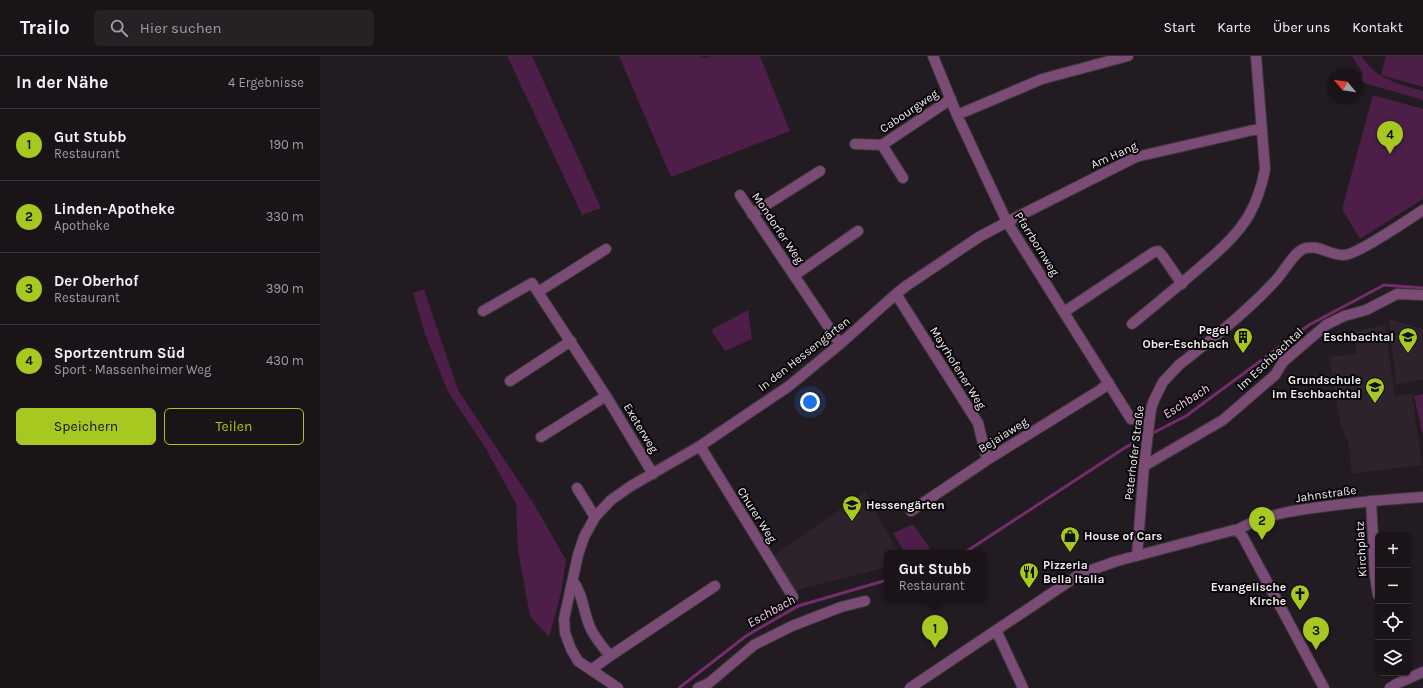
<!DOCTYPE html>
<html lang="de">
<head>
<meta charset="utf-8">
<style>
	:root { --surface:#1a1419; --page:#272126; --text:#f1f3f6; --muted:#9f9ea2; --line:#383338; --accent:#a6c821 }
	body { margin:0; font-family:Karla,sans-serif; background:var(--page); color:var(--text) }
	.controls { position:absolute; right:12px; bottom:12px; display:grid; overflow:hidden; border-radius:6px; box-shadow:0 1px 3px #0004 }
	.controls button { width:36px; height:36px; display:grid; place-items:center; padding:0; border:0; border-bottom:1px solid var(--line); background:var(--surface); color:var(--text); font:20px sans-serif }
	.compass { position:absolute; left:1007px; top:12px; width:36px; height:36px; border-radius:50%; background:var(--surface); box-shadow:0 1px 3px #0004; rotate:299deg }
	.you { position:absolute; left:490px; top:346px; width:14px; height:14px; margin:-10px; border:3px solid #fff; border-radius:50%; background:#1a73e8; box-shadow:0 0 0 6px #1a73e833 }
	.badge { display:grid; place-items:center; width:26px; height:26px; border-radius:50%; background:var(--accent); color:#111; font-size:13px; font-weight:700 }
	.pin { position:absolute; translate:-50% -33px; filter:drop-shadow(0 1px 2px #0008) }
	.pin::after { content:''; position:absolute; top:21px; width:14px; height:12px; background:inherit; clip-path:polygon(0 0,100% 0,50% 100%) }
	.popup { position:absolute; left:564px; top:494px; width:102px; height:52px; box-sizing:border-box; display:grid; place-content:center; border-radius:6px; background:var(--surface); filter:drop-shadow(0 1px 3px #0005); font-size:13px; white-space:nowrap; color:var(--muted) }
	.popup b { font-size:15px; color:var(--text) }
	.popup::after { content:''; position:absolute; left:50%; top:100%; margin-left:-8px; border:8px solid transparent; border-top-color:var(--surface) }
	.list { margin:0; padding:0; list-style:none }
	h2 { display:flex; justify-content:space-between; align-items:center; height:52px; margin:0; padding:0 16px; font-size:17px }
	h2 small { font-size:13px; font-weight:400; color:var(--muted) }
	.list li { display:grid; grid-template-columns:26px 1fr auto; gap:12px; align-items:center; box-sizing:border-box; height:72px; padding:0 16px; border-top:1px solid var(--line) }
	.list b { display:block; font-size:15px; white-space:nowrap }
	.list p { margin:0; font-size:13px; white-space:nowrap; color:var(--muted) }
	.list em { font-size:13px; font-style:normal; color:var(--muted) }
	.actions { display:flex; gap:8px; padding:12px 16px }
	.actions a { flex:1; padding:9px 0; border:1px solid var(--accent); border-radius:6px; text-align:center; font-size:14px; color:var(--accent) }
	.actions .main { background:var(--accent); color:#111 }
	.icon { flex:none; width:22px; height:22px; fill:none; stroke:currentColor; stroke-width:2; stroke-linecap:round; stroke-linejoin:round }
	.map { position:relative; flex:none; width:1103px; height:632px; overflow:hidden }
	header { display:flex; align-items:center; gap:24px; box-sizing:border-box; height:56px; padding:0 20px; background:var(--surface); border-bottom:1px solid var(--line) }
	header strong { font-size:19px }
	nav { display:flex; gap:22px; margin-inline-start:auto; font-size:14px }
	.search { width:280px; height:36px; background:var(--page); display:flex; align-items:center; gap:10px; box-sizing:border-box; padding:0 14px; border-radius:6px; color:var(--muted); font-size:15px }
	main { display:flex }
	aside { flex:1; background:var(--surface) }
	.map>svg:first-child { display:block }
</style>
</head>
<body>
<header>
<strong>Trailo</strong>
<div class="search"><svg class="icon" aria-label="search" viewBox="0 0 24 24"><circle cx="10" cy="10" r="6"/><path d="M15 15l6 6"/></svg>Hier suchen</div>
<nav><a>Start</a><a>Karte</a><a>Über uns</a><a>Kontakt</a></nav>
</header>
<main>
<aside>
<h2>In der Nähe<small>4 Ergebnisse</small></h2>
<ul class="list">
<li><span class="badge">1</span><div><b>Gut Stubb</b><p>Restaurant</p></div><em>190 m</em></li>
<li><span class="badge">2</span><div><b>Linden-Apotheke</b><p>Apotheke</p></div><em>330 m</em></li>
<li><span class="badge">3</span><div><b>Der Oberhof</b><p>Restaurant</p></div><em>390 m</em></li>
<li><span class="badge">4</span><div><b>Sportzentrum Süd</b><p>Sport · Massenheimer Weg</p></div><em>430 m</em></li>
</ul>
<div class="actions"><a class="main">Speichern</a><a>Teilen</a></div>
</aside>
<div class="map">
<svg width="1103" height="632" viewBox="0 0 1103 632">
	<rect width="100%" height="100%" fill="#221b21"/>
	<path fill="#2e222c" d="M1069,263l34,10v51l-27,5z
		M1065,269l10,71 17,-2 10,71 -70,9 -4,-33 -7,-13 -12,-71 28,-4 -4,-22z
		M545,436l34,61h-12v14l-93,24 -21,-35z"/>
	<path fill="#4d1e48" d="M187,0h25l69,152 -19,7z
		M299,0h82l4,2 6,-2h49l30,75 -119,46z
		M1032,0h10c13,23 37,28 61,35v9l-62,-18 2,-8z
		M1066,0h37v31l-42,-12z
		M1053,39l50,14v90l-63,40 -18,-30z
		M104,233l34,101 72,108 -4,2 5,-1 35,61 -5,33 -12,44 -19,-21 -12,-66 -2,-46 -31,-57 -37,-55 -23,-58 -12,-41z
		M428,254l4,29 -27,12 -14,-21z
		M1103,338v42l-9,-40z
		M593,468l17,24 -7,5h-18l-12,-20z"/>
	<g fill="none" stroke-linecap="round" stroke-linejoin="round">
		<path stroke="#732d6c" stroke-width="3" d="M831,378l35,-18 123,-91 75,-40 39,3
			M644,497l162,-106 20,-10
			M359,632l67,-52 52,-30 89,-26"/>
		<defs>
			<path id="minor" d="M613,0l24,59 50,107 124,197 18,2
				M637,59l85,-36 86,-23
				M535,88l27,1 69,-46
				M562,89l21,33
				M420,139l100,149
				M432,158l68,-43
				M475,219l63,-44
				M218,236l68,-43
				M576,238l82,129 9,37
				M163,255l49,-28 74,113 47,78
				M744,256l90,-60 4,-1 4,4 20,29
				M812,268c24,-20 49,-40 73,-61 16,-14 33,-29 44,-48 8,-14 13,-30 16,-46l-9,-113
				M190,325l61,-40
				M221,381l65,-41
				M380,390l93,151
				M824,410l79,-46 52,-45 8,-13 43,-37 18,-9 22,-6 31,-16 26,1
				M257,432l18,29
				M1051,445l4,75 3,19
				M591,455l76,-51 113,-70 9,-7
				M917,474c28,-16 59,-20 91,-24 32,-4 63,-7 95,-9
				M817,500l7,-90 7,-57 3,-9 9,-18 16,-17c34,-27 69,-54 98,-86 7,-8 17,-26 26,-30 14,-6 28,7 41,6 13,0 65,-36 79,-45
				M253,525c10,13 10,30 17,46 4,10 13,20 20,29
				M676,574l27,58
				M271,614l19,-14 105,-70
				M298,632l-40,-27 -7,-12 -6,-16 -1,-14 14,-64 6,-18 11,-20 16,-17 20,-14 69,-40 89,-60 51,-42 56,-50 10,-8 73,-49 28,-15 129,-65 126,-29
				M378,632l11,-5 45,-38 38,-19 49,-19 24,-6
				M590,632l170,-114 37,-13 117,-31h3l6,7 81,151
				M1070,632l8,-5 25,-11"/>
		</defs>
		<use href="#minor" stroke="#3f383e" stroke-width="12"/>
		<use href="#minor" stroke="#7a4b74" stroke-width="10"/>
	</g>
	<defs>
		<symbol id="building-pin" viewBox="-11 -11 22 30"><path d="M0 17L-7.5 6A9.5 9.5 0 1 1 7.5 6Z" fill="#a6c821" stroke="#090709"/><path d="M-4-6H4V6H1V3H-1V6H-4ZM-2.5-4.3h1.7v1.8h-1.7ZM.8-4.3h1.7v1.8H.8ZM-2.5-1h1.7V.8h-1.7ZM.8-1h1.7V.8H.8Z" fill="#111"/></symbol>
		<symbol id="school-pin" viewBox="-11 -11 22 30"><path d="M0 17L-7.5 6A9.5 9.5 0 1 1 7.5 6Z" fill="#a6c821" stroke="#090709"/><path d="M0-5L7-2L0 1L-7-2ZM-4 1L0 2.5L4 1V4Q0 6-4 4Z" fill="#111"/></symbol>
		<symbol id="shop-pin" viewBox="-11 -11 22 30"><path d="M0 17L-7.5 6A9.5 9.5 0 1 1 7.5 6Z" fill="#a6c821" stroke="#090709"/><path d="M-5-2.5h2.3a2.7 3.5 0 0 1 5.4 0H5L5.5 6h-11ZM-1.5-2.5h3a1.5 2.3 0 0 0-3 0Z" fill="#111"/></symbol>
		<symbol id="restaurant-pin" viewBox="-11 -11 22 30"><path d="M0 17L-7.5 6A9.5 9.5 0 1 1 7.5 6Z" fill="#a6c821" stroke="#090709"/><path d="M-5-6h1v4h1v-4h1v4h1v-4h1v5L-1.5 .5V6h-2V.5L-5-1ZM5-6V6H3V1.5H1.5Q1.5-4 5-6Z" fill="#111"/></symbol>
		<symbol id="church-pin" viewBox="-11 -11 22 30"><path d="M0 17L-7.5 6A9.5 9.5 0 1 1 7.5 6Z" fill="#a6c821" stroke="#090709"/><path d="M-1.2-6h2.4v3.5h3.3v2.4h-3.3V6h-2.4V-.1h-3.3v-2.4h3.3Z" fill="#111"/></symbol>
	</defs>
	<g fill-rule="evenodd">
		<use href="#building-pin" x="912" y="270" width="22" height="30"/>
		<use href="#school-pin" x="1077" y="270" width="22" height="30"/>
		<use href="#school-pin" x="1044" y="320" width="22" height="30"/>
		<use href="#school-pin" x="521" y="438" width="22" height="30"/>
		<use href="#shop-pin" x="739" y="469" width="22" height="30"/>
		<use href="#restaurant-pin" x="698" y="505" width="22" height="30"/>
		<use href="#church-pin" x="969" y="527" width="22" height="30"/>
	</g>
	<g text-anchor="middle" dominant-baseline="central" stroke-width="4" stroke-linejoin="round" paint-order="stroke">
		<g font-size="12" fill="#f1ecf0" stroke="#090709">
			<text transform="translate(589 55) rotate(-34)">Cabourgweg</text>
			<text transform="translate(794 99) rotate(-24)">Am Hang</text>
			<text transform="translate(458 172) rotate(56)">Mondorfer Weg</text>
			<text transform="translate(717 188) rotate(58)">Pfarrbornweg</text>
			<text transform="translate(484 298) rotate(-38)">In den Hessengärten</text>
			<text transform="translate(950 303) rotate(-43)">Im Eschbachtal</text>
			<text transform="translate(638 312) rotate(58)">Mayrhofener Weg</text>
			<text transform="translate(321 372) rotate(59)">Exeterweg</text>
			<text transform="translate(683 379) rotate(-32)">Bejaiaweg</text>
			<text transform="translate(814 397) rotate(-83)">Peterhofer Straße</text>
			<text transform="translate(1006 438) rotate(-8)">Jahnstraße</text>
			<text transform="translate(437 459) rotate(58)">Churer Weg</text>
			<text transform="translate(1041 493) rotate(-93)">Kirchplatz</text>
		</g>
		<g font-size="12" font-weight="bold" fill="#f1ecf0" stroke="#090709" text-anchor="end">
			<text x="909" y="274">Pegel<tspan x="909" dy="14">Ober-Eschbach</tspan></text>
			<text x="1074" y="281">Eschbachtal</text>
			<text x="1041" y="324">Grundschule<tspan x="1041" dy="14">im Eschbachtal</tspan></text>
			<text x="546" y="449" text-anchor="start">Hessengärten</text>
			<text x="764" y="480" text-anchor="start">House of Cars</text>
			<text x="723" y="509" text-anchor="start">Pizzeria<tspan x="723" dy="14">Bella Italia</tspan></text>
			<text x="966" y="531">Evangelische<tspan x="966" dy="14">Kirche</tspan></text>
		</g>
		<g font-size="13" font-style="italic" fill="#f7cff1" stroke="#090709">
			<text transform="translate(866 345) rotate(-33)">Eschbach</text>
			<text transform="translate(451 555) rotate(-29)">Eschbach</text>
		</g>
	</g>
</svg>
<div class="controls">
<button>+</button>
<button>−</button>
<button><svg class="icon" aria-label="locate" viewBox="0 0 24 24"><circle cx="12" cy="12" r="6"/><path d="M12 2v4M12 18v4M2 12h4M18 12h4"/></svg></button>
<button><svg class="icon" aria-label="layers" viewBox="0 0 24 24"><path d="M12 4l9 5-9 5-9-5zM3 14l9 5 9-5"/></svg></button>
</div>
<svg class="compass" viewBox="-18 -18 36 36"><path d="M0-13l5 13h-10z" fill="#e53935"/><path d="M0 13l5-13h-10z" fill="#9f9ea2"/></svg>
<div class="you"></div>
<div class="pin badge" style="left:615px;top:592px">1</div>
<div class="popup"><b>Gut Stubb</b>Restaurant</div>
<div class="pin badge" style="left:942px;top:484px">2</div>
<div class="pin badge" style="left:996px;top:594px">3</div>
<div class="pin badge" style="left:1070px;top:98px">4</div>
</div>
</main>
</body>
</html>
